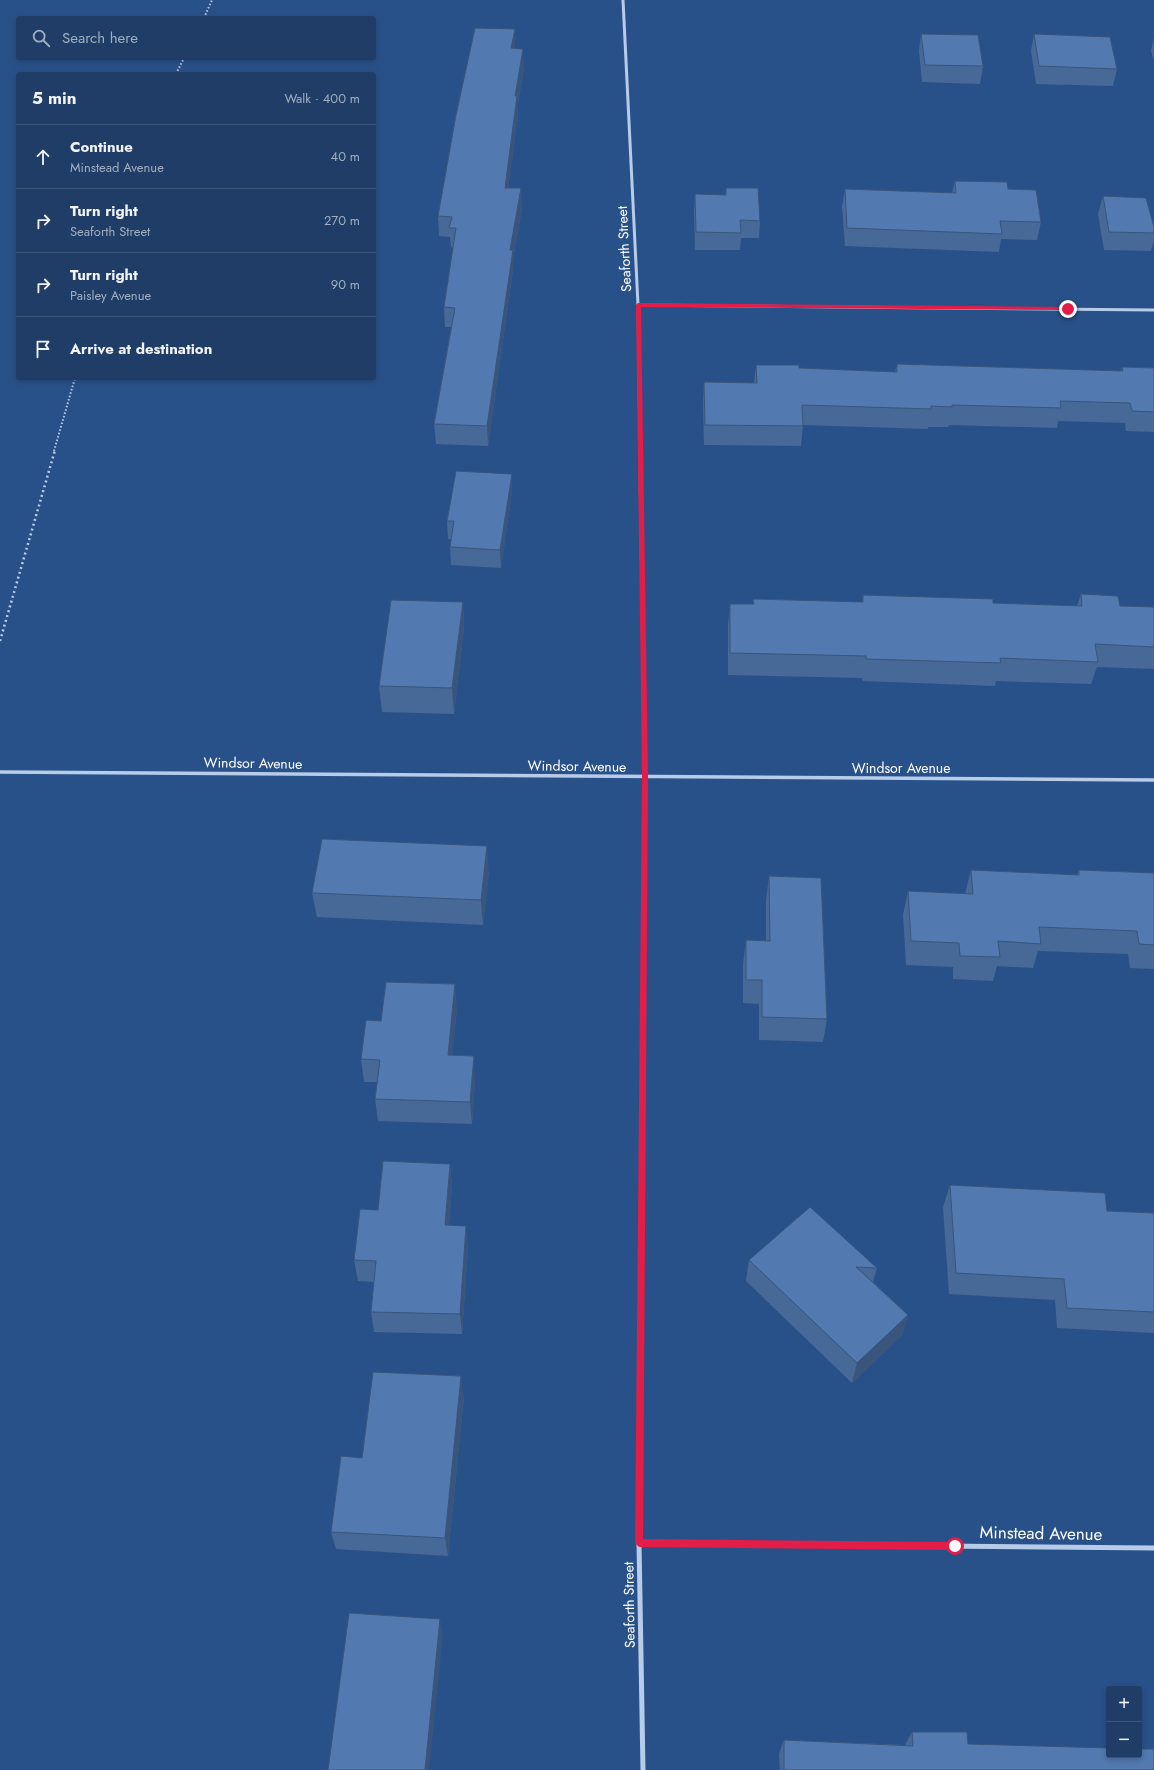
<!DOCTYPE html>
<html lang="en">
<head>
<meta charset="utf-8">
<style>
	:root { --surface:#1f3d67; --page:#2c4870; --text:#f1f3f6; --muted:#a1aec0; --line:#3c567b }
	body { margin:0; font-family:Jost,sans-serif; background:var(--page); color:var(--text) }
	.controls { position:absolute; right:12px; bottom:12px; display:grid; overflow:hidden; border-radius:4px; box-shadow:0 2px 6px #0003 }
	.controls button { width:36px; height:36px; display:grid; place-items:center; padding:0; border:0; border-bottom:1px solid var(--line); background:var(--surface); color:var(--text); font:20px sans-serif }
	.stop { position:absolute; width:12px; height:12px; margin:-9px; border:3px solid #e11d48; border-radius:50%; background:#fff }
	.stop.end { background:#e11d48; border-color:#fff; box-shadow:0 1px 4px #0008 }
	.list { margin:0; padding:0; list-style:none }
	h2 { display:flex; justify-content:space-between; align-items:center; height:52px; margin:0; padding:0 16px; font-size:17px }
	h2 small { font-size:13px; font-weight:400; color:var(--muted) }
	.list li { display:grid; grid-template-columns:26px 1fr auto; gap:12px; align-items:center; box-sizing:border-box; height:64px; padding:0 16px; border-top:1px solid var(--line) }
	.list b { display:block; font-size:15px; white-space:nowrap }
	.list p { margin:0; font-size:13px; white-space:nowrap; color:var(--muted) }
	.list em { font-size:13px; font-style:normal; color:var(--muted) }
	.icon { flex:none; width:22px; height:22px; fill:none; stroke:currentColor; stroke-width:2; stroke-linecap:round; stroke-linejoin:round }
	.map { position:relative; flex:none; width:1154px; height:1770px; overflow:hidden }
	.search { position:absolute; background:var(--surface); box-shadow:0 2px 6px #0003; left:16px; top:16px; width:360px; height:44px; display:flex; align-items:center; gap:10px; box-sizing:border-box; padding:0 14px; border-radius:4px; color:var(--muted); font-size:15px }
	.panel { position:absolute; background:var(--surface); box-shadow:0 2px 6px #0003; left:16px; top:72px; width:360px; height:308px; border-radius:4px }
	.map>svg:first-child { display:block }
</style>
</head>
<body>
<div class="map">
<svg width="1154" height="1770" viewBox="0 0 1154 1770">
	<rect width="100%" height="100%" fill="#295189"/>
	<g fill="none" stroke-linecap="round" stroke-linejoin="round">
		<path stroke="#b7cce9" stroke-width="2" stroke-dasharray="1.5 2" stroke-linecap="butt" d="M204,18l8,-18
			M176,74l8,-16
			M54,451l21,-73"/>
		<path stroke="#b7cce9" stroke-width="2.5" stroke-dasharray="2 3" stroke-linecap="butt" d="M0,641l55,-191"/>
		<path stroke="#b7cce9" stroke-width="3" d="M623,0l15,305 2,146
			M638,305l516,5"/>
		<path stroke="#b7cce9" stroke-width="3.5" d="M640,450l5,327 -2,252
			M0,772l1154,8"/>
		<path stroke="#b7cce9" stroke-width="5" d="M639,1543l515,5
			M643,1770l-4,-227 4,-515"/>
	</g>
	<path fill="#476997" d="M921,34l62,32 -3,18 -58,-2 -3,-31z
		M1034,34l83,35 -4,17 -77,-2 -5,-33z
		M1154,38v23l-3,-10z
		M515,49l9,19 -6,35v12l-10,73 14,20 -9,51v11l-25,176 -52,-2 -2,-20 17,-97h-6l-1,-20 9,-59 -2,-1 -1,-10 -11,-1 -1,-20z
		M955,181l53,8 33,33 -4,18 -36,-1 -2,13 -154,-6 -3,-39 3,-18 107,4z
		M726,188l34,33 -1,17h-18l-1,12h-45l-1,-38 1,-18 30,1z
		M1103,196l51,31v13l-3,11 -47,-1 -6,-36z
		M897,364l224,7 1,-4 32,1v64l-28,-1 -1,-8 -67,-2 -1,7 -108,-3 -1,2h-20v2l-125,-4 -2,21 -97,-1 -1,-43 1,-20 50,1 2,-18 43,3 96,4z
		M512,474v17l-11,77 -50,-3 -1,-18 2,-8h-4l-1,-18z
		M1081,594l39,12 34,1v62l-57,-2 -6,17 -95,-3 -1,5 -132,-5 -1,-3 -134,-3v-49l2,-22h23v-5l109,3 1,-7 130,8 84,3z
		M463,602l1,26 -10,86 -72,-2 -3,-26z
		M971,870l106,5 2,-5 75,3v96l-24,-1 -2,-14 -90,-3 -5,17 -36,-2 -4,15 -40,-2v-12l-47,-2 -3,-50 5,-24 57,3z
		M489,871l-6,54 -166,-8 -5,-24z
		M769,876l58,143 -4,23 -64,-2v-36l-16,-1v-39l3,-24 20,1v-40z
		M457,1008l-5,47 23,24 -3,45 -94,-3 -3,-22 2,-17h-13l-3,-23 20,-38z
		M450,1164l2,22 -3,39 19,22 -6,87 -88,-2 -3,-20 3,-30 -16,-1 -4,-21 24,-50z
		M950,1185l157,26 47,2v120l-97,-5 -2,-28 -106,-6 -6,-87z
		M749,1260l128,8 -4,14 35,33 -6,20 -50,48 -106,-102z
		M464,1396l-16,160 -112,-7 -5,-17 31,-74z
		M912,1732l56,12 186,26h-374l-1,-16 5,-14 121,5z"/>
	<path fill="#39557b" d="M515,29v20l-4,-1z
		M523,49l1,19 -6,35v12l-12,92 -1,-19 10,-92z
		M521,188l1,20 -9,51v11l-25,176 -1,-20 23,-176z
		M512,474v17l-11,77 -1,-18z
		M463,602l1,26 -10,86 -2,-26z
		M487,846l2,25 -6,54 -2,-25z
		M455,984l2,24 -7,70 -2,-23z
		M474,1056l1,23 -3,45 -2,-22z
		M450,1164l2,22 -5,60 -2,-21z
		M466,1226l2,21 -6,87 -2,-20z
		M908,1315l-6,20 -50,48 5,-20z
		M461,1376l3,20 -16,160 -3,-18z
		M440,1619l3,16 -14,135h-4z"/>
	<path fill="#527ab0" stroke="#39557b" d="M475,28l40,1 -4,19 12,1 -8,47h2l-12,92h16l-11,62h3l-26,176 -53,-2 21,-116 -11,-1 12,-79h-7l3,-11 -14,-1 18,-101z
		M921,34l57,1 5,31 -58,-1z
		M1034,34l76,3 7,32 -78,-3z
		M955,181l52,1 1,7 28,1 5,32 -41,-1 2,13 -155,-6 -2,-39 111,4z
		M726,188h32l2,33 -20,-1 1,13 -45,-1 -1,-38 31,1z
		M1103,196l43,2 8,29v6l-45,-1z
		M897,364l226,7 -1,-4 32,1v44l-22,-1 -2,-8 -70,-2 1,7 -109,-3v2l-21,-1v3l-129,-4 1,21 -98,-1 -1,-43 53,1 -1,-18h43v3l98,4z
		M456,471l56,3 -12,76 -50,-3 4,-26h-7z
		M1081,594l37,2 2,10 34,1v40l-59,-3 3,18 -98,-4 1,5 -135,-4v-3l-136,-3v-49h24l-1,-5 110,3v-7l130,4v4l89,3z
		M391,600l72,2 -11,86 -73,-2z
		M322,839l165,7 -6,54 -169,-7z
		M971,870l108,5v-5l75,3v72l-15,-1 -2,-13 -98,-4 2,17 -43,-3 2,16 -40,-1 -1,-13 -48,-2 -3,-50 65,3z
		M769,876l52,2 6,141 -65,-2v-37h-16v-40l24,1z
		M386,982l69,2 -7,71 26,1 -4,46 -95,-3 5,-39 -19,-1 5,-39 15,1z
		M383,1161l67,3 -5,61 21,1 -6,88 -89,-2 5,-51 -22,-1 6,-51 18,1z
		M950,1185l155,8 2,18 47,2v99l-87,-4 -3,-29 -108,-6z
		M810,1207l67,61 -21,-1 52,48 -51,48 -108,-103z
		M373,1372l88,4 -16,162 -114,-6 10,-76 21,2z
		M349,1613l91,6 -15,151h-97z
		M912,1732h55l1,12 141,4v7h30v-6h15v21h-370v-30l129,6z"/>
	<path fill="#e11d48" d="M638,303l430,4 2,2 -2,1 -427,-3 7,470 -5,762 312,3 4,4 -4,4 -316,-3 -4,-4 7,-766 -6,-472z"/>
	<g text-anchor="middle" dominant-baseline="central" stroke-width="4" stroke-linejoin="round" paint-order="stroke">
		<g font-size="14" fill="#fff" stroke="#295189">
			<text transform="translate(624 249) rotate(-93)">Seaforth Street</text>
			<text transform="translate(253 763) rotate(1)">Windsor Avenue</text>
			<text transform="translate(577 766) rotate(1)">Windsor Avenue</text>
			<text x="901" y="768">Windsor Avenue</text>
			<text transform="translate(629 1605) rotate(-91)">Seaforth Street</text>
		</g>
		<g font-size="17" fill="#fff" stroke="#295189">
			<text transform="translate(1041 1533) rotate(1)">Minstead Avenue</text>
		</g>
	</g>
</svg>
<div class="controls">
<button>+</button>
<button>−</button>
</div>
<div class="stop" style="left:955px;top:1546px"></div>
<div class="stop end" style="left:1068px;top:309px"></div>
<div class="search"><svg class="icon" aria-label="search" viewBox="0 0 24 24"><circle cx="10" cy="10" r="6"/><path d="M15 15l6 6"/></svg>Search here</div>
<section class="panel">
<h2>5 min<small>Walk · 400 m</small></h2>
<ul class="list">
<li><svg class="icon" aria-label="ahead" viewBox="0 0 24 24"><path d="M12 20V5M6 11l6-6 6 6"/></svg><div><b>Continue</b><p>Minstead Avenue</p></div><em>40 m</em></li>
<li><svg class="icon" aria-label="right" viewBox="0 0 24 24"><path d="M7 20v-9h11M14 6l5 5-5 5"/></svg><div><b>Turn right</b><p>Seaforth Street</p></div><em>270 m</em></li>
<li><svg class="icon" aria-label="right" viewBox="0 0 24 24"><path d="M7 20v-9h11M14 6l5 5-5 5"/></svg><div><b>Turn right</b><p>Paisley Avenue</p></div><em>90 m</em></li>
<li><svg class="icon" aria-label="arrive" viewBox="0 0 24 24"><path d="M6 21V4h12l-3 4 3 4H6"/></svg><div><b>Arrive at destination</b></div></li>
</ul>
</section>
</div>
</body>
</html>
